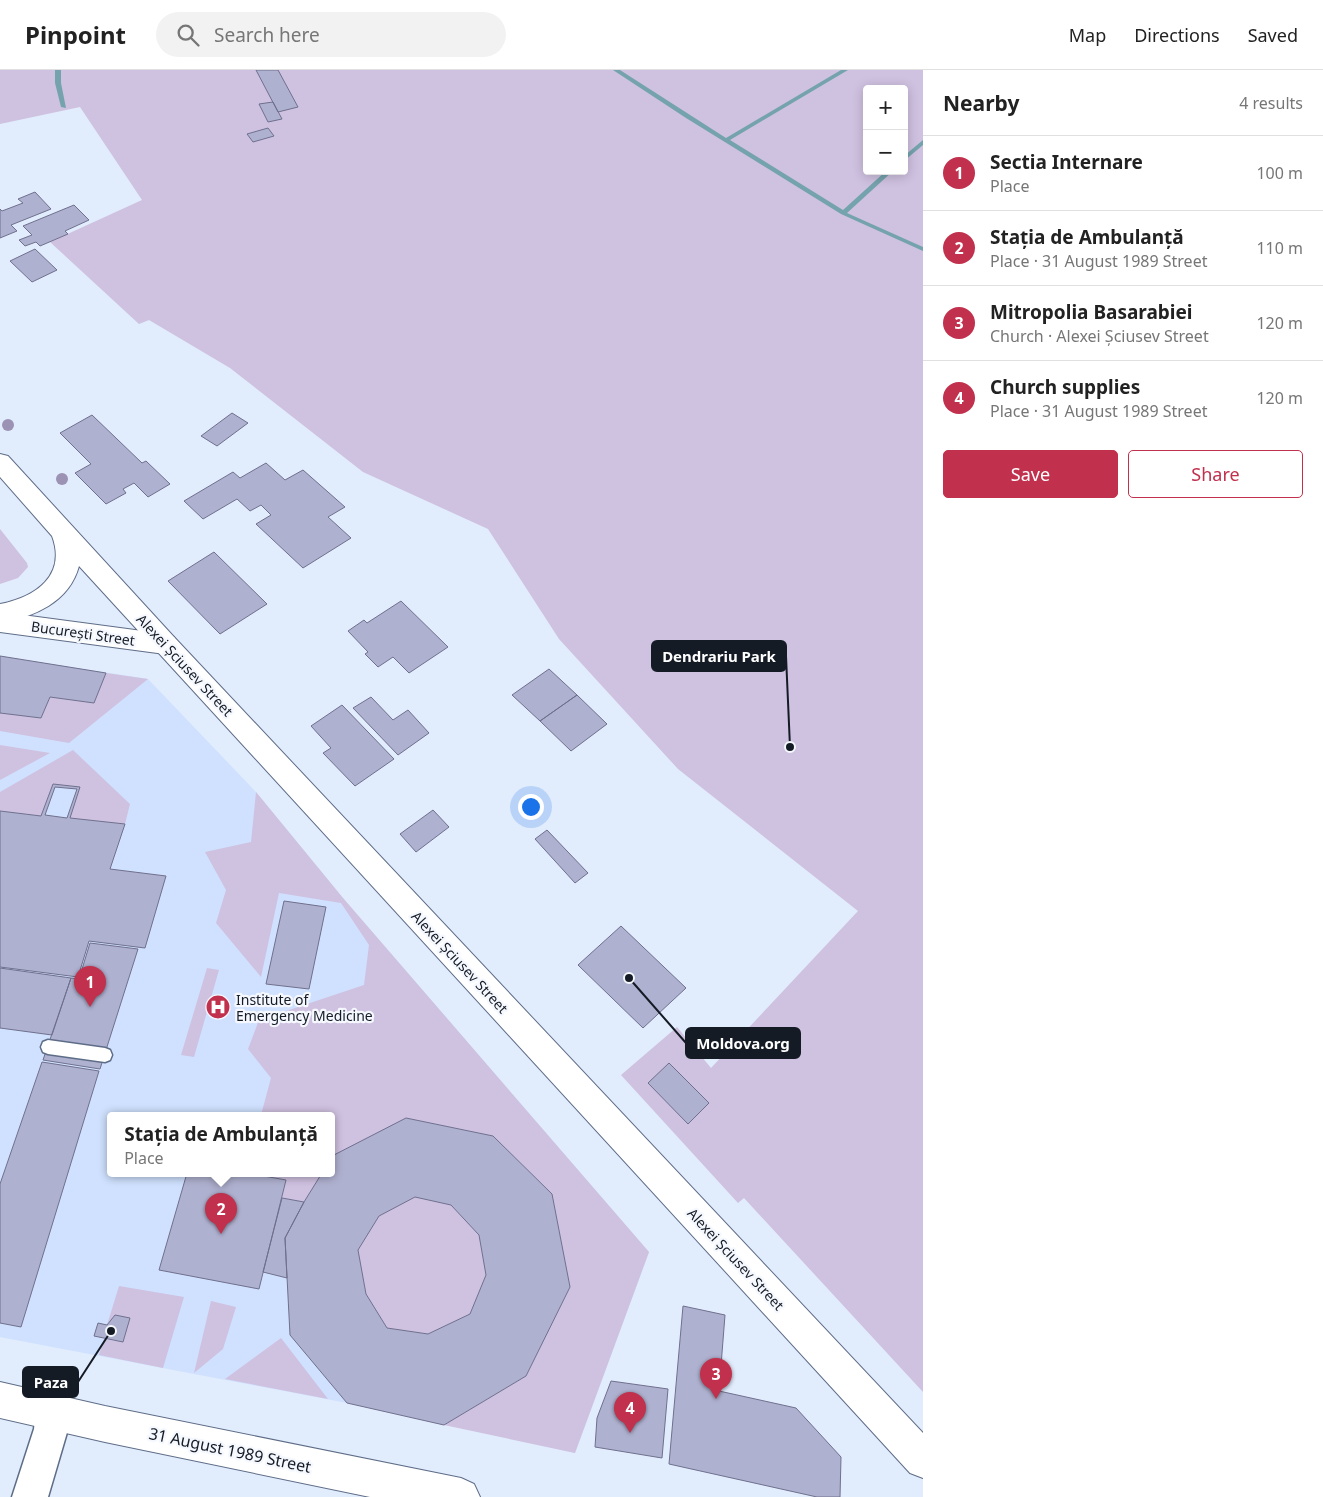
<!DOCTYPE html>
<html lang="en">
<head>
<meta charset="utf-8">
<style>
	:root { --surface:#fff; --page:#f2f2f2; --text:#222; --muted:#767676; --line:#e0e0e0; --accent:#c1304c }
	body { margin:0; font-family:"Noto Sans",sans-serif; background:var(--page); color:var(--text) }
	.controls { position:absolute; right:15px; top:15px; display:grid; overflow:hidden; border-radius:5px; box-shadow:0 2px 12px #0003 }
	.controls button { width:45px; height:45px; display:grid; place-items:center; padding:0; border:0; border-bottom:1px solid var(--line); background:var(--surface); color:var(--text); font:25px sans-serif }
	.you { position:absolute; left:530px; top:736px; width:18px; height:18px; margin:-12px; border:4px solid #fff; border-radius:50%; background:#1a73e8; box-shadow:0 0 0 8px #1a73e833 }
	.badge { display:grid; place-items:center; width:32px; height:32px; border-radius:50%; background:var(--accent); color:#fff; font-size:16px; font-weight:700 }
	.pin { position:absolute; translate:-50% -41px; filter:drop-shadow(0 1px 2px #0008) }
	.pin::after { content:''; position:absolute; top:26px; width:18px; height:15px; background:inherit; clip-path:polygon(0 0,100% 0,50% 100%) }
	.popup { position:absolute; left:107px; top:1042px; width:228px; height:65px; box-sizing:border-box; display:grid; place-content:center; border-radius:5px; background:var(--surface); filter:drop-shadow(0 1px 4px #0005); font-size:16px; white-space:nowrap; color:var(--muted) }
	.popup b { font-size:19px; color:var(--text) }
	.popup::after { content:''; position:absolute; left:50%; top:100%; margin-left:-10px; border:10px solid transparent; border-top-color:var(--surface) }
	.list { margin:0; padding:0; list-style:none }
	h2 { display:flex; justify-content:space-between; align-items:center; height:65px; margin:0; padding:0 20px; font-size:21px }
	h2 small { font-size:16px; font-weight:400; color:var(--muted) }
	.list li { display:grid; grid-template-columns:32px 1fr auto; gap:15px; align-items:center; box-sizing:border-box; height:75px; padding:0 20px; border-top:1px solid var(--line) }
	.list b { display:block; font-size:19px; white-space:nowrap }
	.list p { margin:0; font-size:16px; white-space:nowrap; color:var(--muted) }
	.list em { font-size:16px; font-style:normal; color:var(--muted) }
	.actions { display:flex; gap:10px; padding:15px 20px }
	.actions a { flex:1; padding:11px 0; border:1px solid var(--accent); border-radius:5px; text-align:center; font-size:18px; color:var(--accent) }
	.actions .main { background:var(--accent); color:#fff }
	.icon { flex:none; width:28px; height:28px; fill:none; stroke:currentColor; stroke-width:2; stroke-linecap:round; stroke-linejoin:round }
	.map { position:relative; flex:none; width:923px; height:1427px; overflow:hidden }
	header { display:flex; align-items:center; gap:30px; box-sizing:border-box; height:70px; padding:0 25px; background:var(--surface); border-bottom:1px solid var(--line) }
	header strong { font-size:24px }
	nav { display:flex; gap:28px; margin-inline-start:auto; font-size:18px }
	.search { width:350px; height:45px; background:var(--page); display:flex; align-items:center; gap:12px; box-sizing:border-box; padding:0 18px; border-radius:28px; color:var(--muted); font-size:19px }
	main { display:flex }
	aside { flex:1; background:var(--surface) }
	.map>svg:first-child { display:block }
</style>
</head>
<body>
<header>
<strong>Pinpoint</strong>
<div class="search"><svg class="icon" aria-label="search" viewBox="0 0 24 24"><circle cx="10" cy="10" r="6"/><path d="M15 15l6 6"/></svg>Search here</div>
<nav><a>Map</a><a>Directions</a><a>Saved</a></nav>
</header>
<main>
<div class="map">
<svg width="923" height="1427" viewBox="0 0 923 1427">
	<rect width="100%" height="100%" fill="#e1ecfd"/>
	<path fill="#cfe1fe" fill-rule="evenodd" d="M0,586l148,23 108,113 87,106 306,354 -74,201 -228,-50 -347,-66zM111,1045h220v58h-220z"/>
	<path fill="#cfc1e0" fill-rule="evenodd" d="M0,0h923v1322l-179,-194 -6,5 -117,-128 56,-48 34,41 147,-157 -180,-142 -119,-130 -71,-110 -125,-57 -133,-104 -81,-48 -10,4 -89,-82 92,-42 -62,-93 -80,17zM867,19h37v82h-37z
		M0,459l27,34 1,4 -10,11 -18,6z
		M106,603l42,6 -79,64 -69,-12v-18l41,5 9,-21 44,6z
		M0,675l50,8 -50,27z
		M73,680l57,54 -5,20 -55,-6 10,-31 -27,-3 -12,32 -41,-5v-19z
		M256,722l87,106 306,354 -74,201 -131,-28 82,-49 44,-89 -18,-93 -59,-58 -87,-18 -75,40v-43h-70l10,-37 -23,-29 11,-29 105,-35 5,-40 -28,-42 -62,-10 -18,84 -45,-54 10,-33 -21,-38 46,-10z
		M207,898l12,2 -25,87 -13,-2z
		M247,1103h75l-18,29 -22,-4 4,-18z
		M415,1127l36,8 28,30 7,40 -16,39 -42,20 -41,-6 -21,-34 -8,-44 21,-34z
		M119,1216l65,11 -21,71 -64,-13 5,-16 19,3 7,-24 -15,-3 -8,10z
		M211,1231l25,6 -13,42 -29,24z
		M281,1268l47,61 -103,-20z"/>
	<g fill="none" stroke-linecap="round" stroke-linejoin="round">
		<path fill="#75a3ad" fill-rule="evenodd" d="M55,0h6v13l5,25 -5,-1 -6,-24z
			M613,0h7l106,68 115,-68h7l-118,70 113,70 43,-39h7l-46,42 76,34v4l-82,-37 -155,-96z
			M923,70v5l-19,16v-5z"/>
	</g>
	<path fill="#afb1d0" stroke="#6f708d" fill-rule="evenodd" d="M256,0h22l20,37 -20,5z
		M273,32l9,17 -14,3 -9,-18z
		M268,58l6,8 -21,6 -6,-8z
		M35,122l16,17 -40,16 6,6 -17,7v-29l2,2 21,-8 -5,-4z
		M74,135l15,15 -24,11 3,3 -28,12 -4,-4 -11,4 -6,-6 13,-5 -9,-9z
		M35,179l22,21 -25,12 -22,-21z
		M232,343l16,10 -31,23 -16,-10z
		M92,345l50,48 4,-2 24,23 -22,13 -14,-14 -11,6 3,4 -20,11 -31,-31 16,-9 -31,-31z
		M266,393l19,17 18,-10 42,37 -17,10 23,21 -48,30 -47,-44 15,-9 -10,-10 -11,6 -13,-12 -34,20 -19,-18 49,-29 7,6z
		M214,482l53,52 -47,30 -52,-53z
		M401,531l47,46 -39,26 -16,-16 -15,10 -13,-13 3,-2 -20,-21 16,-11 3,3z
		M0,586l106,17 -12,30 -44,-6 -9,21 -41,-5z
		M549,599l28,26 -37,26 -28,-26z
		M577,625l30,29 -36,27 -31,-30z
		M371,627l22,23 15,-10 21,23 -31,22 -45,-47z
		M342,635l52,54 -39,27 -32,-33 8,-5 -20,-22z
		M53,714l27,3 -10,31 55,6 -15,45 56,7 -21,72 -56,-7 -11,36 -78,-10v-156l41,5z
		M55,717l22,2 -10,29 -22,-3z
		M433,740l16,17 -33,25 -16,-18z
		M547,760l41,43 -13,10 -40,-44z
		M284,831l42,6 -17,82 -43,-5z
		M621,856l65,62 -43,40 -65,-63z
		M90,873l48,6 -38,120 -57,-9 28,-82 8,1z
		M0,898l71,10 -19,57 -52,-7z
		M42,992l57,9 -78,256 -21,-4v-139z
		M669,993l40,40 -21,21 -40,-41z
		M406,1048l87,18 59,58 18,93 -44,89 -82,49 -97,-22 -57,-68 -5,-97 19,-36 18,-29h9l1,-17zM415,1127l36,8 28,30 7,40 -16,39 -42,20 -41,-6 -21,-34 -8,-44 21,-34z
		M187,1103h60l39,7 -27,109 -100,-19z
		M282,1128l22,4 -19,36 2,40 -24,-6z
		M683,1236l42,9 -6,76 77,17 45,49 -1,40h-23l-148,-33z
		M115,1245l15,3 -7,24 -29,-6 4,-13 9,2z
		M611,1311l57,8 -6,69 -67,-11 2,-29z"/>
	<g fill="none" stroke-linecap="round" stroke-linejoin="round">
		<defs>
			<path id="service" d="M48,970l57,8 5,2 2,5 -2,5 -5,2 -57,-8 -5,-2 -2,-5 2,-5z"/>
			<path id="minor" d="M53,1324l12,5 5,12 -2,18 -20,68h-36l22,-68 2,-18 5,-12z"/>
			<path id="tertiary" d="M0,1312l105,24 356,72 13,6 6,13h-110l-265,-55 -105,-24z"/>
			<path id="secondary" d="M0,542l165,22 9,3 4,7 -4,7 -9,3 -165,-22z"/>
			<path id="primary" d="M0,384l8,2 166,181 749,796v45l-13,-5 -831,-907c-10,37 -45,50 -79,58v-20c35,-7 67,-28 52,-68l-52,-59z"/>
		</defs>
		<use href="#service" stroke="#5e6d87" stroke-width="3"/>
		<use href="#minor" stroke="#5e6d87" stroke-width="3"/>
		<use href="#tertiary" stroke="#5e6d87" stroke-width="2"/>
		<use href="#secondary" stroke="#5e6d87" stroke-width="2"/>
		<use href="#primary" stroke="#5e6d87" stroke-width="2"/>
		<use href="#service" fill="#fff" fill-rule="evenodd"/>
		<use href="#minor" fill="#fff" fill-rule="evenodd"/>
		<use href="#tertiary" fill="#fff" fill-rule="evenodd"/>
		<use href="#secondary" fill="#fff" fill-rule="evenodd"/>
		<use href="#primary" fill="#fff" fill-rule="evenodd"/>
	</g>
	<g fill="#9b92b4">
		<circle cx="8" cy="355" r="6"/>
		<circle cx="62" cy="409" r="6"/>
	</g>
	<defs>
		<symbol id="hospital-disc" viewBox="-11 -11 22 22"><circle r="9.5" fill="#c1304c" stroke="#f5f8fe"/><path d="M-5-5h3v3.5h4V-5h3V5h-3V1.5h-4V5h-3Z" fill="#fff"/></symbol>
	</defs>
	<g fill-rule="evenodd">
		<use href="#hospital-disc" x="204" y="923" width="28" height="28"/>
	</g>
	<g text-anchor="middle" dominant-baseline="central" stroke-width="4.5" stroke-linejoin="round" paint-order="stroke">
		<g font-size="14" fill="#151b25" stroke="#f5f8fe">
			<text transform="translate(83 563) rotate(8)">București Street</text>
			<text transform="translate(185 595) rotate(47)">Alexei Șciusev Street</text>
			<text transform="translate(460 892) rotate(47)">Alexei Șciusev Street</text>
			<text transform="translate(736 1189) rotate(47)">Alexei Șciusev Street</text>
		</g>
		<g font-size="14" fill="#151b25" stroke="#f5f8fe" text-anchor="start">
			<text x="236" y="929">Institute of<tspan x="236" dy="16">Emergency Medicine</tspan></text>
		</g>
		<g font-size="16" fill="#151b25" stroke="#f5f8fe">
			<text transform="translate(230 1380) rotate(12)">31 August 1989 Street</text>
		</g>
	</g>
	<path fill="none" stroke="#151b25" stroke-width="2" d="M790 677L786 586M629 908L686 973M111 1261L78 1312"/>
	<g fill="#151b25" stroke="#f5f8fe" stroke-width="2">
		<circle cx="790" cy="677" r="5"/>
		<circle cx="629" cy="908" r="5"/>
		<circle cx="111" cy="1261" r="5"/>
	</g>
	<g fill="#151b25" stroke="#151b25" stroke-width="2">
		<rect x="652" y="571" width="134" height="30" rx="5"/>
		<rect x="686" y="958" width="114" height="30" rx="5"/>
		<rect x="23" y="1297" width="55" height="30" rx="5"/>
	</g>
	<g font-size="15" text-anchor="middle" font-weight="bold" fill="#fff">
		<text x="719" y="592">Dendrariu Park</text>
		<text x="743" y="979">Moldova.org</text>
		<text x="51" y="1318">Paza</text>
	</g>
</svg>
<div class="controls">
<button>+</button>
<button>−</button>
</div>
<div class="you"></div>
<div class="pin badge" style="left:90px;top:937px">1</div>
<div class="pin badge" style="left:221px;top:1164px">2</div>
<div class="popup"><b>Stația de Ambulanță</b>Place</div>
<div class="pin badge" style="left:716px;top:1329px">3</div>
<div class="pin badge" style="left:630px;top:1363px">4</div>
</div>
<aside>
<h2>Nearby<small>4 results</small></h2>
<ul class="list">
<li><span class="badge">1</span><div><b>Sectia Internare</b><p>Place</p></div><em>100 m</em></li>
<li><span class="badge">2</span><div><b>Stația de Ambulanță</b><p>Place · 31 August 1989 Street</p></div><em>110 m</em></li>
<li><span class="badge">3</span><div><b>Mitropolia Basarabiei</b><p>Church · Alexei Șciusev Street</p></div><em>120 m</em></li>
<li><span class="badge">4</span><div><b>Church supplies</b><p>Place · 31 August 1989 Street</p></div><em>120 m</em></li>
</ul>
<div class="actions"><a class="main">Save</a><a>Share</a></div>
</aside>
</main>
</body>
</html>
